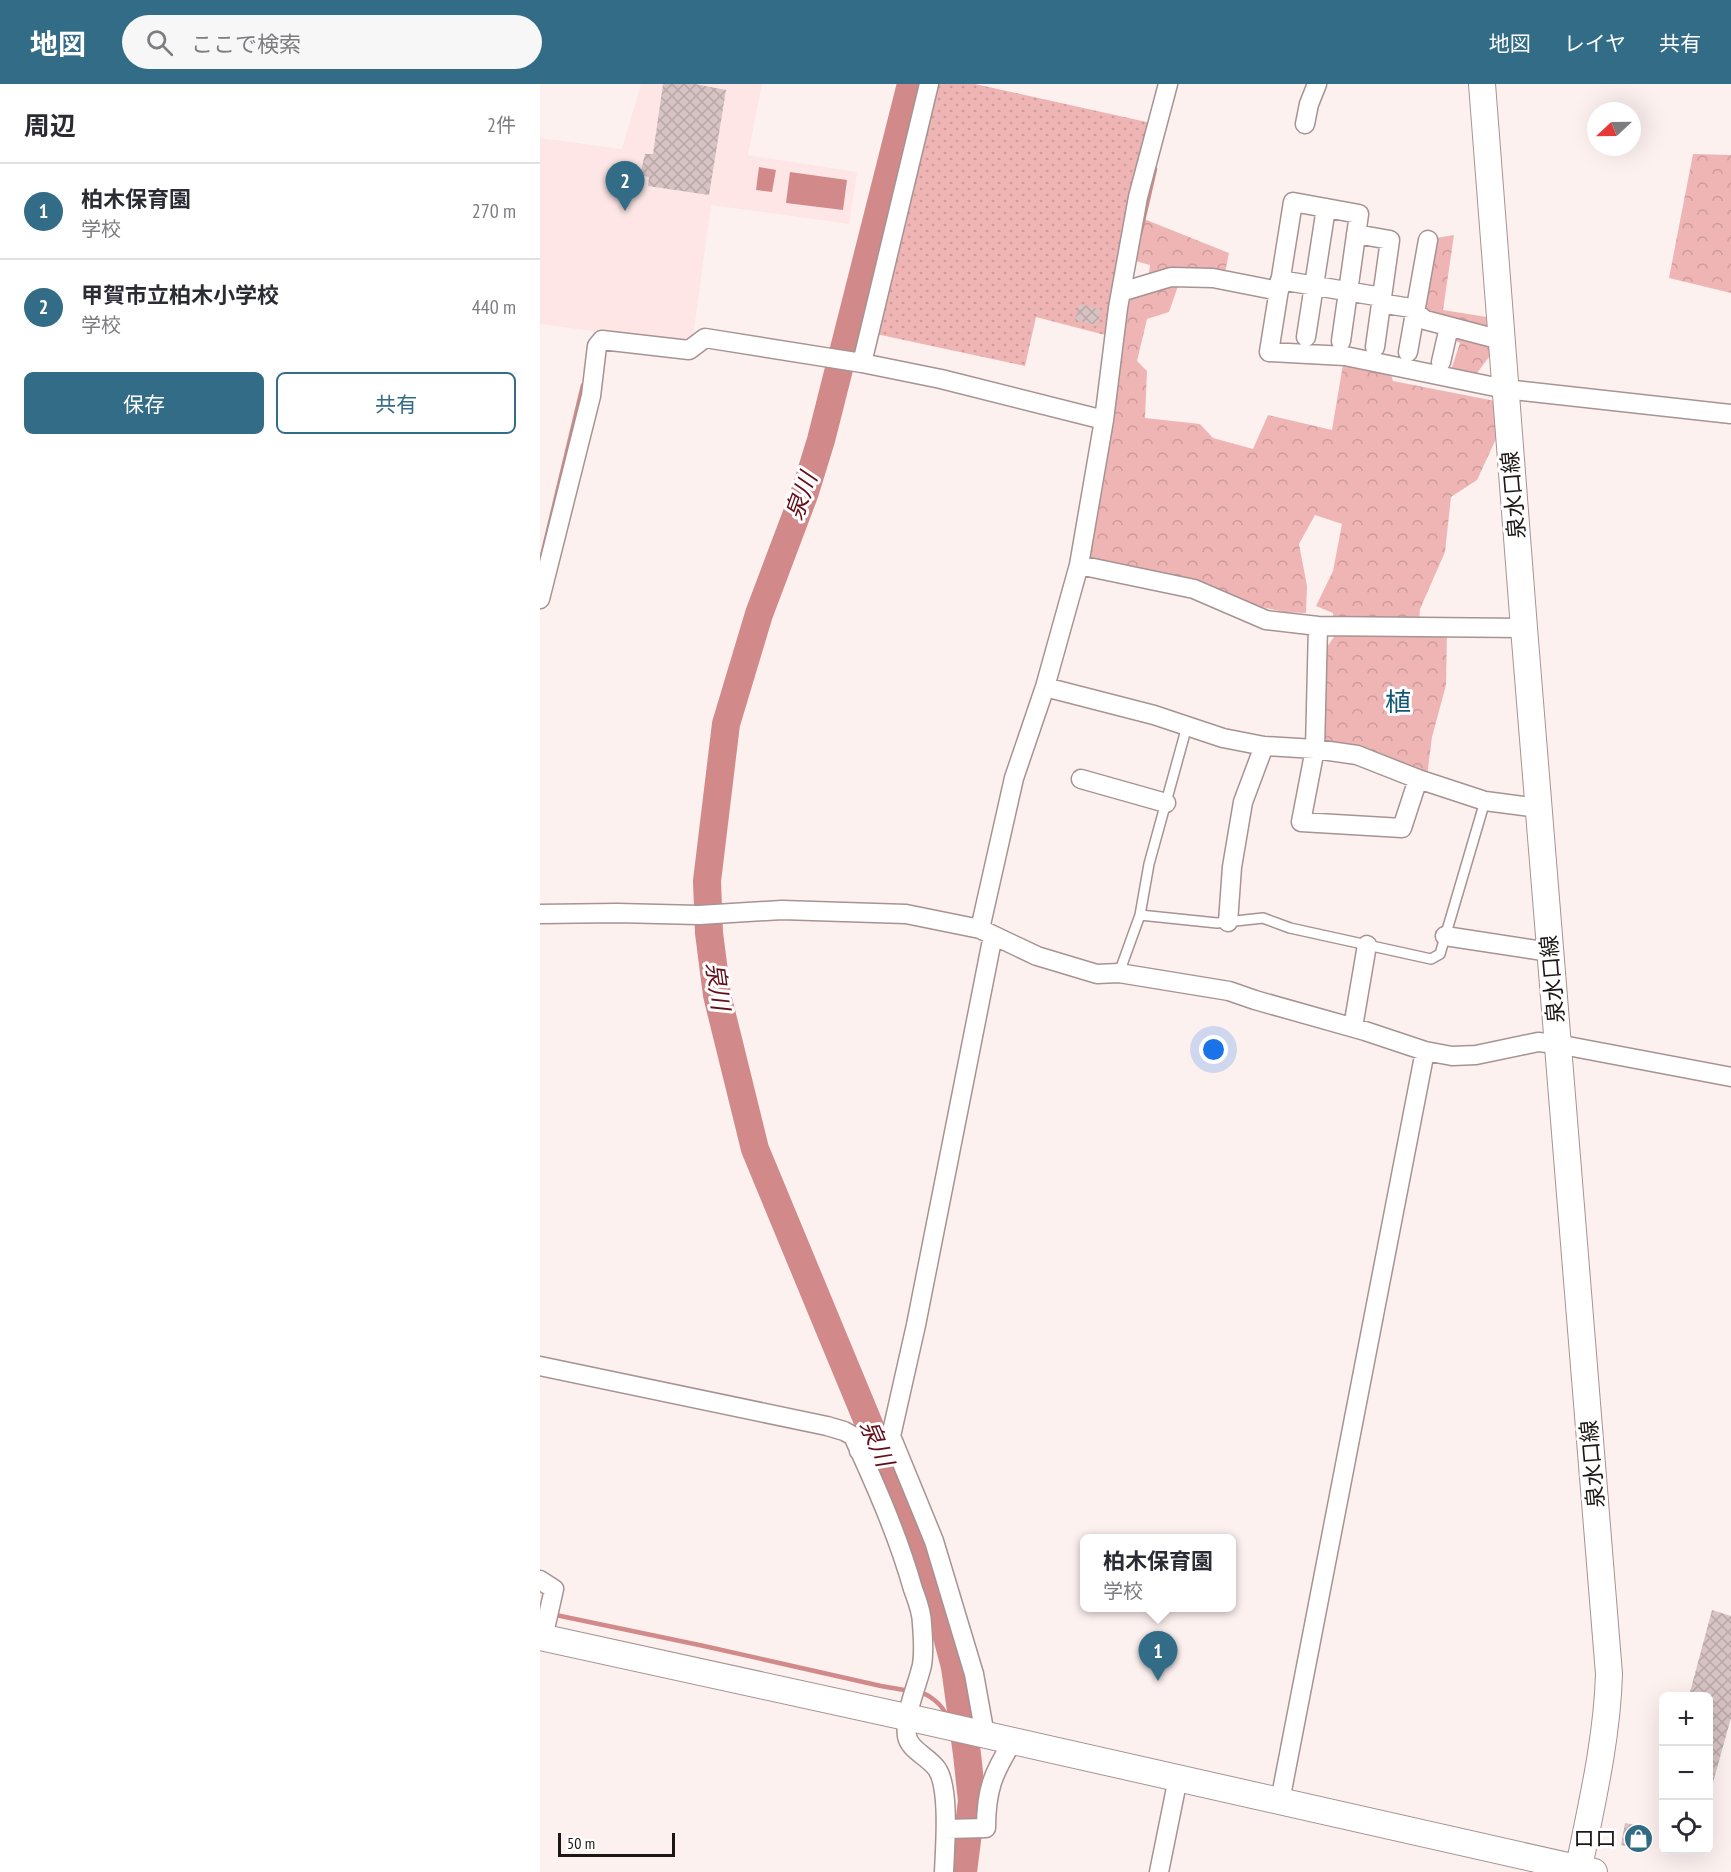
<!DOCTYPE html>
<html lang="ja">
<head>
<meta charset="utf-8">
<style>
	:root { --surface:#fff; --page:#f7f7f7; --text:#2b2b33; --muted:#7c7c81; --line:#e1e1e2; --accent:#336c86 }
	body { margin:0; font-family:"PT Sans Narrow","Noto Sans JP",sans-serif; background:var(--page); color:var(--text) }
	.controls { position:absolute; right:18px; bottom:18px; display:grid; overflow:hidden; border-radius:9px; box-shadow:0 6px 24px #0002 }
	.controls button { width:54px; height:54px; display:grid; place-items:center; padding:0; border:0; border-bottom:2px solid var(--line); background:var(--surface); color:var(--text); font:30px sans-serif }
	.compass { position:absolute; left:1047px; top:18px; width:54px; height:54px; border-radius:50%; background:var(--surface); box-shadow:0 6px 24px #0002; rotate:248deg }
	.scale { position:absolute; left:18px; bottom:15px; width:117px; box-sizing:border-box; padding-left:6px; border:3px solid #1d1616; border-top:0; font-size:16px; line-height:21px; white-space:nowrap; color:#1d1616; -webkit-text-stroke:4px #fff; paint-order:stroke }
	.you { position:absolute; left:674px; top:966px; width:21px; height:21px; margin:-15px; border:4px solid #fff; border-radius:50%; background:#1a73e8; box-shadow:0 0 0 9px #1a73e833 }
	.badge { display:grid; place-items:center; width:39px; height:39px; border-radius:50%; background:var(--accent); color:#fff; font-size:20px; font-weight:700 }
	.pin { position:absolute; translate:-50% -50px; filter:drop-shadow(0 2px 3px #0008) }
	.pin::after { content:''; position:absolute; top:32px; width:21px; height:18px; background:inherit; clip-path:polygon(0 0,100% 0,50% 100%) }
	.popup { position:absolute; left:540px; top:1450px; width:156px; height:78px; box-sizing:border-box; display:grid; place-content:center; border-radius:9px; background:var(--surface); filter:drop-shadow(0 2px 4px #0005); font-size:20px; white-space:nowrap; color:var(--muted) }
	.popup b { font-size:22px; color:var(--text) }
	.popup::after { content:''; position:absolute; left:50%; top:100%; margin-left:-12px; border:12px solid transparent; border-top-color:var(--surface) }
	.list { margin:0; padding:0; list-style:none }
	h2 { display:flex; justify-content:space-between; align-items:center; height:78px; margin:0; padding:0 24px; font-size:26px }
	h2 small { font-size:20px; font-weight:400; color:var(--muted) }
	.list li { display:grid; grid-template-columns:39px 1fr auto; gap:18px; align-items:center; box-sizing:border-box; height:96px; padding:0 24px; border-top:2px solid var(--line) }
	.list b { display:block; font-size:22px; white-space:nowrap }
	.list p { margin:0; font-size:20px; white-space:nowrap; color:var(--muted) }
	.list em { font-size:20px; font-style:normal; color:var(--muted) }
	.actions { display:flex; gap:12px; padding:18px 24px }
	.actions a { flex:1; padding:14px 0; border:2px solid var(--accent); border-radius:9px; text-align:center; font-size:21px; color:var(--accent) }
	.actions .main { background:var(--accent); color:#fff }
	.icon { flex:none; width:33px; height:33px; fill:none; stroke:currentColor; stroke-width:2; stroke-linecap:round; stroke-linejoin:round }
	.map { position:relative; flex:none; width:1191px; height:1788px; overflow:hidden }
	header { display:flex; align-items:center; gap:36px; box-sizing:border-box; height:84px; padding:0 30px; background:var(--accent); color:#fff }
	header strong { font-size:28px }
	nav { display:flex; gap:33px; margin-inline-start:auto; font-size:21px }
	.search { width:420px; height:54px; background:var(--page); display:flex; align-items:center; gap:15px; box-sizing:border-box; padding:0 21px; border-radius:33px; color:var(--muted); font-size:22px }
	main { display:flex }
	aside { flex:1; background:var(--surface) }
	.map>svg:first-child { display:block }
</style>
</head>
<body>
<header>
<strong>地図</strong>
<div class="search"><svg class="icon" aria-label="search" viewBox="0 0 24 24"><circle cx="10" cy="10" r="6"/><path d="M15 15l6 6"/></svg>ここで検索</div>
<nav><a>地図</a><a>レイヤ</a><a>共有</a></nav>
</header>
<main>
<aside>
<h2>周辺<small>2件</small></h2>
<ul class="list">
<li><span class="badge">1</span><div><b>柏木保育園</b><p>学校</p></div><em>270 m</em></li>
<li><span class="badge">2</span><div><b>甲賀市立柏木小学校</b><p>学校</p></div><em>440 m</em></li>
</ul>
<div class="actions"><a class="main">保存</a><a>共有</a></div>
</aside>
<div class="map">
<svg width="1191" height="1788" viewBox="0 0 1191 1788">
	<defs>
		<pattern id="grass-dots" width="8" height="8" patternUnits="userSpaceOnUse" patternTransform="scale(1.5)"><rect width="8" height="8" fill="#eeb5b4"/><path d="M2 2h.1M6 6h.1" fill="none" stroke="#cc9b9a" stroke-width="1.8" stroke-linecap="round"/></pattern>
		<pattern id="forest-crowns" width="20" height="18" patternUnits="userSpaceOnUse" patternTransform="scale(1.5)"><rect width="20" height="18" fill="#eeb5b4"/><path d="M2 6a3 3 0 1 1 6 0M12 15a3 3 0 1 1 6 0" fill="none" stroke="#cc9b9a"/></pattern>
		<pattern id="building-cross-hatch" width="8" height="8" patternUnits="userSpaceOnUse" patternTransform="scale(1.5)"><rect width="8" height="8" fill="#d7c3c3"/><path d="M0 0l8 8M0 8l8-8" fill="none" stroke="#b8a7a7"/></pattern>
	</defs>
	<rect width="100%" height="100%" fill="#fdf1f0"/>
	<path fill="#fde6e5" d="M101,0h121l-14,71 109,17 -8,52 -138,-19 -18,132 -9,6 -144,-19v-186l82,11z"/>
	<path fill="url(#grass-dots)" d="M397,0h38l176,39 -27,105 -19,107 -69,-18 -11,49 -149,-32z"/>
	<path fill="url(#forest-crowns)" d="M1153,70l38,1v138l-62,-15z
		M604,135l85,34 -5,25 -46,8 -9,26 -22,7 -10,42 10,10 -2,47 55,6 13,14 40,11 15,-34 64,15 13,-78 40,3 8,26 102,20 1,38 -19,41 -26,17 -6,55 -25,57 -2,26 29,-3 -1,53 -14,52 -5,39 -117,-42 7,-73 17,-24 -1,-24 -17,-7 17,-35 9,-47 -27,-9 -16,29 8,42 -1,27 -22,-1 -93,-21 -3,7 -103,-24 41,-275 21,-9 3,-25 -15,-4z
		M914,151l-11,75 50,8 -1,35 -18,24 -24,-4 10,-30 -37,-18 2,-34 11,-53z"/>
	<path fill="#d18989" d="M219,83l17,3 -4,22 -16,-2z
		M250,88l57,8 -4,30 -57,-7z"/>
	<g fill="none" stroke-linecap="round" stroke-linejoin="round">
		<path stroke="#d18989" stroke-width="4.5" d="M600,150l15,-65
			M1,476l42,-175
			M11,1530l153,32 177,40 29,5
			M378,1608c12,2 24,13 29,24
			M418,1653l9,17"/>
		<path stroke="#d18989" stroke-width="28" d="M371,0l-90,356 -16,52 -46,122 -33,110 -19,157 2,52 8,62 38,154 174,420 26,98 12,87 5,47 -9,71"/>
	</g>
	<path fill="url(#building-cross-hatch)" d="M123,0h32l31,6 -17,105 -61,-9 1,-9 -9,-2 5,-21h8z
		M540,220l21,6 -4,15 -22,-5z
		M1172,1526l19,6v102l-19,68h-4v-72l5,-16 -23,-6z
		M1085,1739l21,4 -5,23 -20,-5z"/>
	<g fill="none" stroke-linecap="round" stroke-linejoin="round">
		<defs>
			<path id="lane" d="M600,831l77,8 46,-5 27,10 141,31 9,-5 45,-153
				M579,889l21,-58 9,-51 38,-138"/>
			<path id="street" d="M765,40l4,-20 8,-20
				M816,150l34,6 -15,107
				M740,196l96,16 10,8 25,4 14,12 76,20
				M581,208l50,-15 42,1 66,13
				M766,253l20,-129
				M801,257l18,-127 -66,-12 -24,150 76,4 160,33 226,25
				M868,268l20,-112
				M901,278l8,-35
				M322,279l67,-279
				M539,481l115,24 72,31 52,6 206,2
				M0,515l51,-203 6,-50 5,-6 87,10 16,-12 157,25 79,16 163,41
				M778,542l-3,123 -14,73 101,6 16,-49
				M505,603l109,28 69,23 41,8 51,3 42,6 61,24 67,22 53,7
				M541,695l85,24
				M0,830l77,-1 82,2 83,-5 124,4 74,15 57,27 60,18 22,-1 110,18 26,9 110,31 60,20 27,5 24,-1 62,-13 19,2 174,33
				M688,838l4,-55 11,-65 21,-56
				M440,845l34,-151 31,-91 34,-122 25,-145 14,-112 20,-111 30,-113
				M905,852l105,16
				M813,943l14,-82
				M0,1282l287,60 17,5 9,5c23,50 45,100 60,153 4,11 9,23 9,35 1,12 2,29 0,41 -5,22 -18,48 -15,71 2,14 22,21 30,33 13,19 8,79 7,103
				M319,1367l32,-15
				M0,1496l14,9 -11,49
				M445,1651l-11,-61 -40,-133 -43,-105 25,-111 77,-390
				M740,1717l145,-750
				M406,1745l40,-1c0,-38 7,-55 27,-87
				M619,1788l19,-94"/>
			<path id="secondary" d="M942,0l42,544 85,1046c-2,67 -18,133 -31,198
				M0,1553l389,85 665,150"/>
		</defs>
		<use href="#lane" stroke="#a69392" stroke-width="12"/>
		<use href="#street" stroke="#a69392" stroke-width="21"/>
		<use href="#secondary" stroke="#a69392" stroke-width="28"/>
		<use href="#lane" stroke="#fff" stroke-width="9"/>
		<use href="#street" stroke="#fff" stroke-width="18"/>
		<use href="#secondary" stroke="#fff" stroke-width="26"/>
	</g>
	<defs>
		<symbol id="shop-disc" viewBox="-11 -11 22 22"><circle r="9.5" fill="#336c86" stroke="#fff"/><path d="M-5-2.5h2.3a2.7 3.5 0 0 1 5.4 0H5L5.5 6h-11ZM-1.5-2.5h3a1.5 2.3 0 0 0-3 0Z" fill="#fff"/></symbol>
	</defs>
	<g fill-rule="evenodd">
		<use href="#shop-disc" x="1082" y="1738" width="33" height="33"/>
	</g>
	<g text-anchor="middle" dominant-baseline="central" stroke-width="6" stroke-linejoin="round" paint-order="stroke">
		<g font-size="22" fill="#1d1616" stroke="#fff">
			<text transform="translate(973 411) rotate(-95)">泉水口線</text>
			<text transform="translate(1012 895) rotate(-95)">泉水口線</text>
			<text transform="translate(1052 1380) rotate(-95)">泉水口線</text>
		</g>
		<g font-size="22" fill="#1d1616" stroke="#fff" text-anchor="end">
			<text x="1077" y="1754">ロロ</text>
		</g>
		<g font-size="24" font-style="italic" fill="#640e19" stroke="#fff">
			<text transform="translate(261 412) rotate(-70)">泉川</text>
			<text transform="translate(178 902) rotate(82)">泉川</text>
			<text transform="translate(337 1359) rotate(67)">泉川</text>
		</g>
		<g font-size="26" fill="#115874" stroke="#fff">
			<text x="858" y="617">植</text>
		</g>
	</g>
</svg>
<div class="controls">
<button>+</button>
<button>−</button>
<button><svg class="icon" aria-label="locate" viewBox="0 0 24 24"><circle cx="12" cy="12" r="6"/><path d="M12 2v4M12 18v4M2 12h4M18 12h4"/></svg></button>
</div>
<svg class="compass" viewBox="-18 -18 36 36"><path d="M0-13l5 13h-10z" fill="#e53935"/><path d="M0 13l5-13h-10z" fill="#7c7c81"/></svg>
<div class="scale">50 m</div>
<div class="you"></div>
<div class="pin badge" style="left:618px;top:1597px">1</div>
<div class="popup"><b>柏木保育園</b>学校</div>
<div class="pin badge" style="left:85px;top:127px">2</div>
</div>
</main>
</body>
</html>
